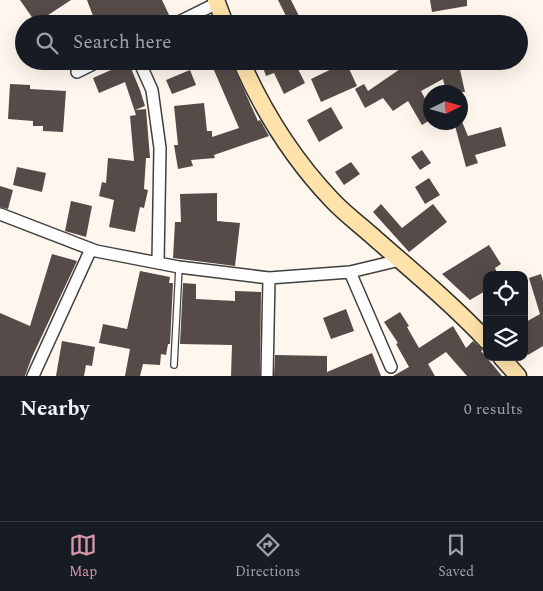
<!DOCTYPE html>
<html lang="en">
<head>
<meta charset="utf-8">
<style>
	:root { --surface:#171b24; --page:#20242c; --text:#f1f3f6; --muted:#9ea1a6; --line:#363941; --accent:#d997aa }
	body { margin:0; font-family:Spectral,serif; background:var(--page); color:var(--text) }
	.controls { position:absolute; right:15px; bottom:15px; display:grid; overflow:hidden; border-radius:10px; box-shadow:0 5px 20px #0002 }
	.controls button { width:45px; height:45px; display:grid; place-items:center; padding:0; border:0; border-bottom:1px solid var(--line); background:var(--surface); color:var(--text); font:25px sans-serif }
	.compass { position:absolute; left:423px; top:85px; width:45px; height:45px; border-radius:50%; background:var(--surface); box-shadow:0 5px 20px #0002; rotate:85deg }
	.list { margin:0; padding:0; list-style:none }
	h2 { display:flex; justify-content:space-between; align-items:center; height:65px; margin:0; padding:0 20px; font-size:21px }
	h2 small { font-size:16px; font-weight:400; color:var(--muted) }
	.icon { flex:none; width:28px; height:28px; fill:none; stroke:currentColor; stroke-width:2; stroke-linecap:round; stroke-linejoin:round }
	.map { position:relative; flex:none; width:543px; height:376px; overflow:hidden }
	.search { position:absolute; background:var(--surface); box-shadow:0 5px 20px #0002; left:15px; right:15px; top:15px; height:55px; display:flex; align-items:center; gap:12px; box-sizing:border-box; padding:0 18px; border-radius:28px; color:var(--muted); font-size:19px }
	.sheet { height:145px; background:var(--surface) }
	nav { display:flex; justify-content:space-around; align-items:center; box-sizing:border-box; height:70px; border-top:1px solid var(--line); background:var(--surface); font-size:14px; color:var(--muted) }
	nav a { display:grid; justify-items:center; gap:2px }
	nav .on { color:var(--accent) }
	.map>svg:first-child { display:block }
</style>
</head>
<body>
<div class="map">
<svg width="543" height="376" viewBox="0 0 543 376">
	<rect width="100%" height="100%" fill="#fff7ed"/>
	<path fill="#554b49" d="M20,0h51l-35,23z
		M87,0h75l8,17 -14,7h-60z
		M278,0h13l12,24h-13z
		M430,0h37v6l-35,6z
		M118,61h10l12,29 5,16 -10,4 11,-1 4,49h-4l-2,31 4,1 -4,18 -4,-1 -5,25 -26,-5 5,-27 -15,-4 3,-14 4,1 2,-25 26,3 -4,-45 6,-1 -11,-33 -26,11 -6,-15 27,-12z
		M210,61h21l27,60 2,-1 9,16 -55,19 1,3 -24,2 2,6 -15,3 -4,-24h4l-4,-39 30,-3 3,28h5v6l27,-9z
		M272,61h22l11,22 -21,11 -10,-21 -8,3 -4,-11z
		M404,61h20l4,6 10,-2 3,6 -1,-7 18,-3 7,31h-19l-3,-13 -22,12 9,17v12l-8,5 -14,-24 -15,10 -10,-13 -18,10 -10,-19 9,-5 4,7 38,-26z
		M346,62l11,24 -36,16 -10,-23z
		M190,70l6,15 -24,9 -6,-14z
		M10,84l20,1v4l36,2 -3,41 -20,-1v-5h-10v-5l-25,-2z
		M331,107l12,21 -24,14 -12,-22z
		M460,117l8,19 33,-9 5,19 -31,9 3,8 -12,4 -12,-45h6z
		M422,150l9,13 -11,7 -9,-13z
		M351,162l9,12 -16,11 -9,-13z
		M17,167l29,6 -4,19 -29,-7z
		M429,178l11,17 -15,9 -10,-17z
		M0,186l13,4 -5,19 -8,-2z
		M217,193v28l23,2 -5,43 -62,-8 2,-36h6l-1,-28z
		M71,201l21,5 -6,31 -21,-6z
		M381,204l21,24 31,-24 14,18 -38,30 -36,-40z
		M489,245l12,19 -6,4 3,7h-11v15l-17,10 -28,-26z
		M52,254l25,7 -45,96 -7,19h-25v-63l30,13z
		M140,271l30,6 -1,6h4l-3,61h-2l-2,11 -5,-1 -1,11 -17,-1 -3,12h-15l5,-27 -31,-6 4,-19 24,5z
		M541,274l2,7v65l-15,9 -4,-6v-26l16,-9 -11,-36z
		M183,283l13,1v15l39,2v-10l26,1 -1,84h-29l1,-31 -52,-1z
		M346,309l8,22 -23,8 -8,-21z
		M400,312l9,14 -2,1 12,21 34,-22 13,22 7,-7 10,9 -2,1 21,25h-35l-21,-24 -18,12 7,12h-42l16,-9 -13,-23 2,-1 -14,-21z
		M62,341l33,6 -3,19 -6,-1 -2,11h-28z
		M372,353l9,23h-107l1,-21 52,1v16z"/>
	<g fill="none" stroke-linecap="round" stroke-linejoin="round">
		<defs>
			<path id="lane" d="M174,365l5,-98"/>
			<path id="street" d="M175,24l42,-21
				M139,61l13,29 8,58 -2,114
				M77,72l22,-11
				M0,214l96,37 83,16 90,11 81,-6 50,-12
				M350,272l41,95
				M33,376l58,-127
				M267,376l2,-98"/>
			<path id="secondary" d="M216,0l9,24
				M241,61c23,52 52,98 91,139 14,15 31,27 46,41 37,32 75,64 109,100
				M501,357l17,19"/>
		</defs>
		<use href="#lane" stroke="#404040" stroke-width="8"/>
		<use href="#street" stroke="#404040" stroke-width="14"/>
		<use href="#secondary" stroke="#2f2f2f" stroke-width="19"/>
		<use href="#lane" stroke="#fff" stroke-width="5.5"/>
		<use href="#street" stroke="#fff" stroke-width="11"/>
		<use href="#secondary" stroke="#fee2a9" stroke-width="16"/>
	</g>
</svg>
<div class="controls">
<button><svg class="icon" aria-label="locate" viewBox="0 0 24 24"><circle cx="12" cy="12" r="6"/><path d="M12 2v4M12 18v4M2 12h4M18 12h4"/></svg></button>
<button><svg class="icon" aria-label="layers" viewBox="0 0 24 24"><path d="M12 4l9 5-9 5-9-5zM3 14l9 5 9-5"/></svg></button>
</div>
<svg class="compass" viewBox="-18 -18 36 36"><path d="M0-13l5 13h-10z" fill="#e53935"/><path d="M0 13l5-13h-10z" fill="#9ea1a6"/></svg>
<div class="search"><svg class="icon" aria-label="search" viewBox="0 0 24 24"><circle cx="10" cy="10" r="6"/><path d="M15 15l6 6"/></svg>Search here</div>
</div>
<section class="sheet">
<h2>Nearby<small>0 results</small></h2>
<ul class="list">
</ul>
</section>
<nav>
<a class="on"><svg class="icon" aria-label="map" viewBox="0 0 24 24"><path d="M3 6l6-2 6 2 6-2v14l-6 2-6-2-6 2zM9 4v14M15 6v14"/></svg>Map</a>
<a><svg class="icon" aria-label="directions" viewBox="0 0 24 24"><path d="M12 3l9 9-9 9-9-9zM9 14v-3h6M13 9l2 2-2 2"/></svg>Directions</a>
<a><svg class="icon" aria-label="saved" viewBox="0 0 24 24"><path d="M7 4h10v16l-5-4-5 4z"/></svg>Saved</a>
</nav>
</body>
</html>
